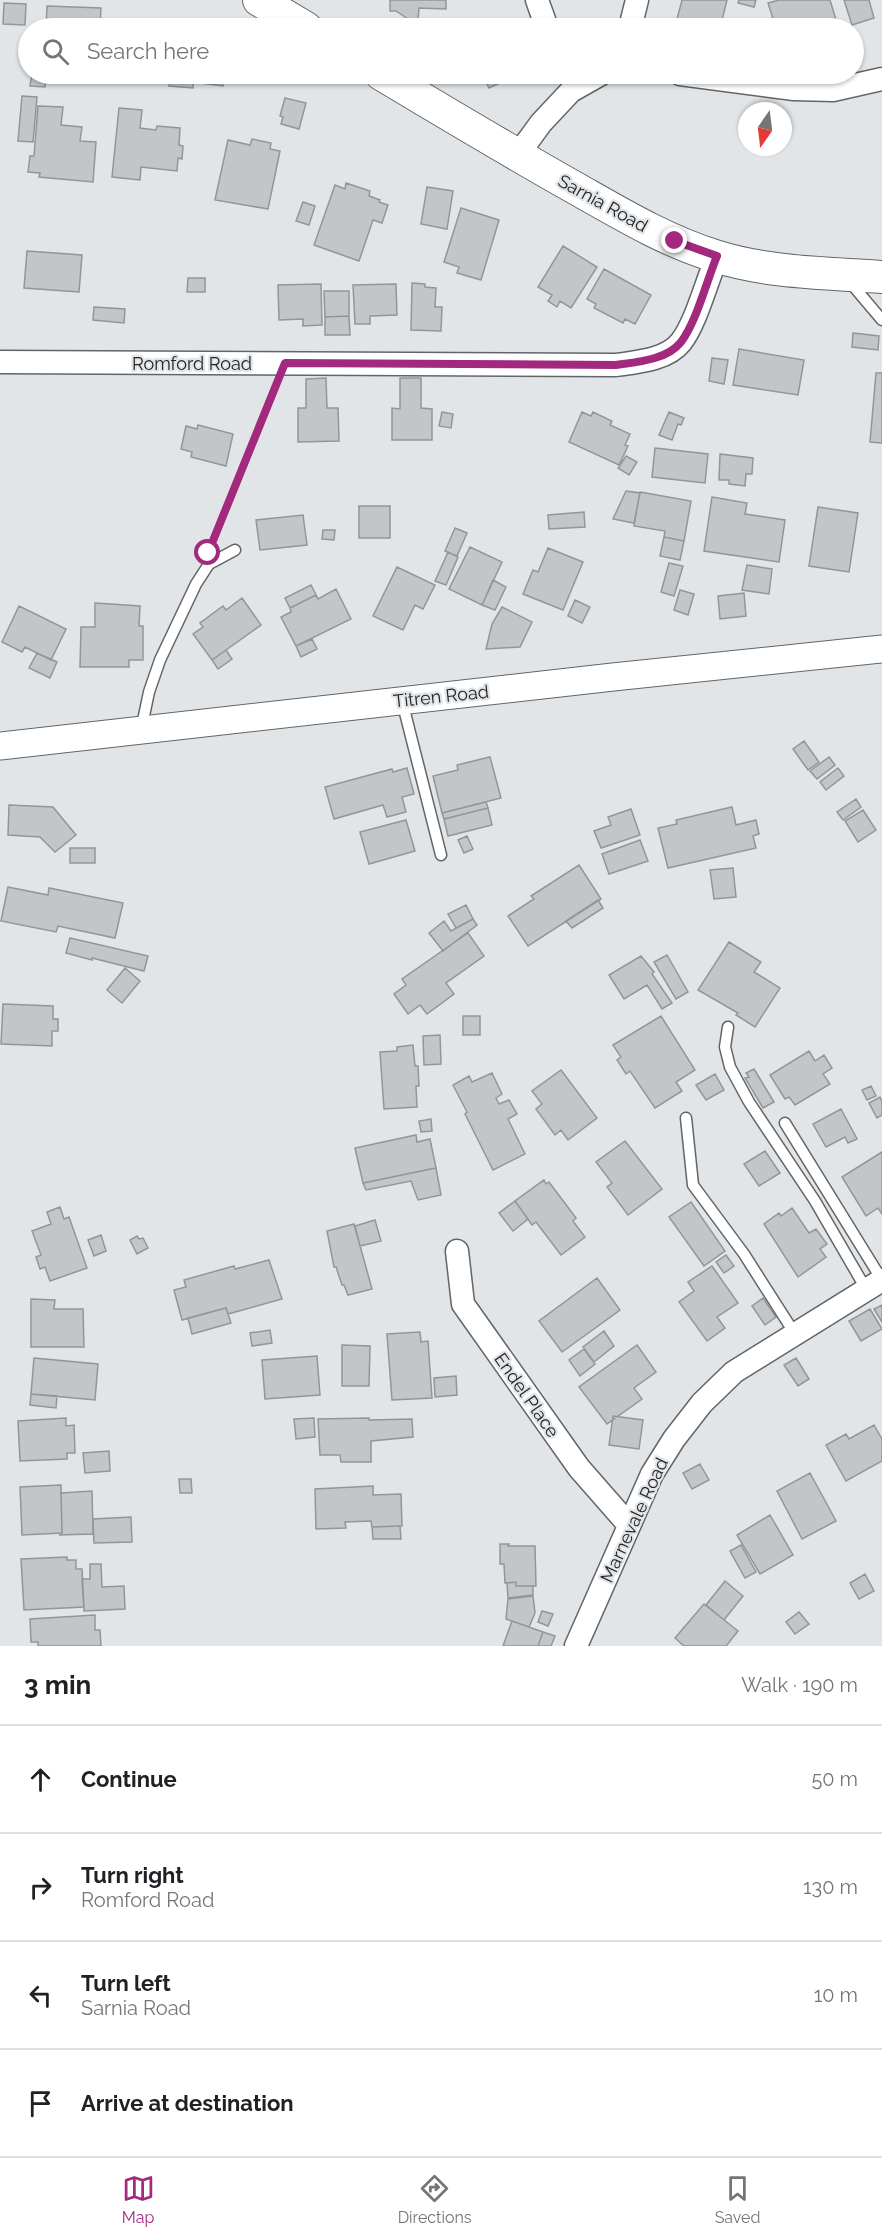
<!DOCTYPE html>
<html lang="en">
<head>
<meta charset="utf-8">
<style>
	:root { --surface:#fff; --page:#f2f2f2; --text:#202124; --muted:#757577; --line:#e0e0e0; --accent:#a3297e }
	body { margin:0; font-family:Raleway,sans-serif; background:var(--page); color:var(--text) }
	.compass { position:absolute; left:738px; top:102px; width:54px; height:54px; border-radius:50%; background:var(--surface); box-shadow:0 2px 4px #0004; rotate:194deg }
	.stop { position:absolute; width:18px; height:18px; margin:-14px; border:4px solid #a3297e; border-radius:50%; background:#fff }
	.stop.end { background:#a3297e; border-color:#fff; box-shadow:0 2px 6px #0008 }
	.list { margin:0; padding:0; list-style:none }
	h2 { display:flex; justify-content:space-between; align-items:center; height:78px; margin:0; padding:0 24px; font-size:26px }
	h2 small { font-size:20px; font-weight:400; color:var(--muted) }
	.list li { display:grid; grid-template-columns:39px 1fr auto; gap:18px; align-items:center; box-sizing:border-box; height:108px; padding:0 24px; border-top:2px solid var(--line) }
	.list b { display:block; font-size:22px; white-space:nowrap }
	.list p { margin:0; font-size:20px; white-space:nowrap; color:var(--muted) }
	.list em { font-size:20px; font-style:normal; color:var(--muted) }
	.icon { flex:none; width:33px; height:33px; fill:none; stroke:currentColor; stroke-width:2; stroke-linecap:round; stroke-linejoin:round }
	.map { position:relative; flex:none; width:882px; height:1646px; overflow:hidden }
	.search { position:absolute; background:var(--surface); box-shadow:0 2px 4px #0004; left:18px; right:18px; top:18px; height:66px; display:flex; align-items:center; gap:15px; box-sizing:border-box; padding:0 21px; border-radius:33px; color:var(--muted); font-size:22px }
	.sheet { height:510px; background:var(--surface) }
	nav { display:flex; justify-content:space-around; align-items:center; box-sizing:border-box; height:84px; border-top:2px solid var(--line); background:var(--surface); font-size:16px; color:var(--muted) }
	nav a { display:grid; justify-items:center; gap:3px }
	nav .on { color:var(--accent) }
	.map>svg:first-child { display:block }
</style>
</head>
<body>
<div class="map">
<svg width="882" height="1646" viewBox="0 0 882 1646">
	<rect width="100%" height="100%" fill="#e2e5e8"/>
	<path fill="#c3c6c8" stroke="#939698" stroke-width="1.5" d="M390,0h56v9l-27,-1 -1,11h-10l-12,-8h-6z
		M682,0h45l-7,28 -43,-9z
		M739,0h17l-2,7 -16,-4z
		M779,0h51l7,23 -19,5h-42l-8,-25z
		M844,0h25l5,18 -22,7z
		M4,3l22,1 -1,21 -22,-1z
		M47,6l54,2 -1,20h-54z
		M32,74h15l-2,13 -15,-1z
		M149,74h45l-1,14 -24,-2 1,-11z
		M202,74h22l-1,12 -22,-3z
		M482,74h30l1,3 -24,11z
		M22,96l15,1 -4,45 -15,-1z
		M285,98l21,5 -7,26 -18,-5 2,-7 -3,-1z
		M38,106l25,1 -2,18 21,2 -2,14 16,1 -3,40 -54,-5 1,-4 -12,-1 2,-16h4z
		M119,108l23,2 -2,18 16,2 1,-4 23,2 -1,17 4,1 -1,13 -4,-1 -1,13 -36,-4 -1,13 -28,-3z
		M252,139l19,4 -1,6 10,2 -12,58 -53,-9 13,-60 22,5z
		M346,183l24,8 -1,5 11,4 -1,2 9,3 -6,18 -9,-3 -14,41 -45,-16 21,-60 10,4z
		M427,187l26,4 -6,38 -26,-5z
		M303,202l12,4 -6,19 -13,-4z
		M461,208l38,12 -18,60 -24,-7 2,-6 -15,-5z
		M563,246l34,21 -26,41 -11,-7 -3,6 -9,-6 4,-6 -14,-8z
		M27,251l55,4 -3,37 -55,-4z
		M604,269l47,26 -16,29 -10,-5 -2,4 -29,-15 2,-4 -9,-5z
		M188,278h17v14h-18z
		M412,283l13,1v3l11,1 -1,19h7l-1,24 -30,-1z
		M321,284l1,41 -19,1v-7l-24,1 -1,-35z
		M396,284l1,31 -27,1v8h-15l-2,-39z
		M324,291h25v25l-24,1z
		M94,307l31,2 -1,14 -31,-3z
		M349,316l1,19h-25v-18z
		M853,333l26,3 -1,14 -26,-3z
		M739,349l65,11 -6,35 -65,-10z
		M712,358l16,2 -4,24 -15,-3z
		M876,373h6v70l-12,-1z
		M326,378l1,30h11l1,33 -41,1v-34h8v-29z
		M400,378h21v30l11,1v31h-40v-32l8,1z
		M442,412l11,2 -2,14 -12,-2z
		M582,412l9,4 2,-4 19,9 -2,4 20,9 -5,11 3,1 -9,19 -50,-23z
		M669,412l15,6 -3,7 -3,-1 -6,16 -13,-5z
		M198,425l35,9 -7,32 -35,-9 1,-5 -11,-3 5,-23 11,3z
		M655,448l53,6 -3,29 -53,-6z
		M720,454l33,4 -1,16h-6l-1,12 -16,-2v-4h-10z
		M626,456l11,6 -8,13 -11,-7z
		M626,491l14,2 -6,30 -21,-4z
		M640,492l51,9 -7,40 -20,-4 1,-6 -31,-5z
		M712,497l35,6 -2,11 40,6 -6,42 -75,-11z
		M359,506h31v32h-31z
		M818,507l40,6 -9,59 -40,-6z
		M584,512l1,15 -36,2 -1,-14z
		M303,515l4,30 -47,5 -4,-30z
		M455,528l12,5 -10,23 -12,-5z
		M323,530h12l-1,10 -12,-1z
		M664,537l20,4 -4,19 -20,-4z
		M470,547l32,15 -20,43 -33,-16z
		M548,548l35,14 -20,48 -40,-16 10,-24 5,2z
		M448,552l10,5 -12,28 -11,-4z
		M669,563l14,3 -9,30 -13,-4z
		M747,565l25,4 -3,25 -27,-4z
		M397,567l38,18 -12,24 -8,-4 -12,25 -30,-14z
		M493,580l13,7 -11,23 -13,-5z
		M311,585l5,10 -26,13 -5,-10z
		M336,589l15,30 -55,27 -15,-29 10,-5 -1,-4 26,-13 2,4z
		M680,590l14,4 -6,21 -14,-5z
		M744,593l2,23 -26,3 -2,-23z
		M242,598l19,27 -49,35 -19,-26 10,-7 -3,-4 23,-17 3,4z
		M575,600l15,7 -8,16 -14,-7z
		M95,603l45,3 -1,20h4v34h-14v7h-49l1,-40h14z
		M19,606l47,23 -15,31 -26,-13 -3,5 -20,-10z
		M502,607l30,15 -12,25 -34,2 6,-25z
		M312,639l5,10 -16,8 -5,-11z
		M226,650l6,9 -14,10 -6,-9z
		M37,653l20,9 -7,16 -21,-10z
		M804,741l15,21 -11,8 -15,-21z
		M490,757l11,41 -59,15 -9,-37 25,-6 -1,-5z
		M829,757l6,8 -18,14 -7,-8z
		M407,768l7,26 -12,3 4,15 -19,5 -4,-12 -49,14 -9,-32 67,-18 1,3z
		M838,768l6,8 -18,14 -6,-8z
		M856,799l5,8 -18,13 -6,-8z
		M486,802l2,6 -44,11 -2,-6z
		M9,805l44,2 23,28 -21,17 -15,-15 -32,-2z
		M732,807l4,18 20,-5 3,14 -6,2 3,12 -88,20 -10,-40 19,-4 -1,-4z
		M488,808l4,17 -44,11 -4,-17z
		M631,809l9,26 -39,13 -7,-17 17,-6 -3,-8z
		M863,810l13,20 -18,12 -13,-21z
		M406,820l9,31 -46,13 -9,-32z
		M467,836l6,13 -9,4 -6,-13z
		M640,840l8,21 -39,13 -7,-20z
		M70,848h25v15h-25z
		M579,865l22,34 -73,47 -20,-30 26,-17 -3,-3z
		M733,868l3,29 -22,2 -4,-29z
		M8,887l40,8 1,-7 74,15 -8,35 -57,-12 -2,6 -55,-11z
		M598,900l5,8 -31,20 -6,-7z
		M466,905l7,14 -17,9 -8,-14z
		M473,919l4,6 -34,26 -14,-18 15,-12 7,10z
		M468,933l16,23 -38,27 8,11 -27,20 -7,-9 -12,9 -14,-20 12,-9 -4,-6z
		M70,938l78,18 -4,15 -52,-13v2l-26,-7z
		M729,942l32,20 -7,10 26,16 -25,39 -19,-12 2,-2 -40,-23z
		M667,955l21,37 -12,7 -22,-37z
		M641,956l13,16 -2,2 20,29 -10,6 -15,-24 -23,14 -15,-24z
		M125,968l15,13 -18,22 -15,-13z
		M3,1004l50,2v13h5v12h-6v15l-51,-2z
		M463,1016h17v19h-17z
		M661,1016l34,54 -19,12 6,9 -27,17 -25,-37 -4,3 -9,-14 4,-3 -8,-12z
		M440,1035l1,29 -17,1 -1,-29z
		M413,1045l2,21h3l1,20h-3l1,21 -33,2 -4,-57 17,-1v-4z
		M809,1051l6,10 9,-6 8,13 -9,6 7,10 -35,21 -6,-8 -4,2 -15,-24z
		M754,1069l20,33 -11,6 -18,-30 4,-1 -3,-4z
		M561,1070l36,48 -29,22 -7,-10 -6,5 -19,-26 6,-5 -10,-13z
		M492,1073l10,21 -6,4 3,6 10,-4 8,14 -9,5 17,35 -32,16 -28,-56 2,-2 -14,-27 16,-9 3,6z
		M715,1074l9,16 -18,10 -10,-15z
		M871,1086l5,10 -9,4 -5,-10z
		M880,1097l2,5v13l-5,3 -8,-15z
		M841,1109l16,30 -9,4 -3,-6 -19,10 -13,-23z
		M431,1119l1,12 -11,1 -2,-11z
		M416,1135l1,7 13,-3 6,29 -73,15 -8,-35z
		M625,1141l37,48 -34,26 -21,-28 5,-4 -16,-21z
		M765,1151l15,22 -21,13 -15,-22z
		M882,1152v62l-4,-6 -12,8 -24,-39z
		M436,1168l5,27 -23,5 -7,-19 -45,9 -3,-7z
		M544,1180l2,4 3,-2 27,36 -3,3 12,16 -24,18 -25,-33 -4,3 -17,-24z
		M515,1201l13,18 -15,12 -14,-18z
		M691,1202l34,49 -21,15 -35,-49z
		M60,1207l4,12 5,-2 18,51 -37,13 -5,-14 -5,2 -4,-12 5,-2 -9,-24 19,-7 -4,-12z
		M792,1208l17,25 7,-4 11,15 -7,5 6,8 -28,20 -34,-53 15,-11 2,3z
		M375,1220l6,21 -21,5 -5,-20z
		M354,1224l18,65 -24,6 -4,-10h-2l-6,-18h-2l-7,-36z
		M101,1235l5,16 -12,5 -6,-16z
		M137,1236l2,3 4,-1 5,10 -11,6 -7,-14z
		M726,1255l8,11 -10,7 -8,-11z
		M269,1260l13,39 -54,15 -2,-6 -44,12 -8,-30 12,-3 -2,-7 50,-14 1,3z
		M712,1266l26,37 -21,14 8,11 -18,13 -28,-39 15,-11 -6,-9z
		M597,1278l23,32 -58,42 -23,-31z
		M763,1298l13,19 -11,8 -13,-19z
		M31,1299l24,1 -1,9h29l1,38h-53z
		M882,1305v17l-8,-13z
		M226,1308l5,15 -39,11 -4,-16z
		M870,1309l12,20 -21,12 -12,-20z
		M270,1330l2,13 -20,3 -2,-13z
		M604,1331l10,15 -20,16 -11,-15z
		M420,1332l1,10 7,-1 4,57 -40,2 -5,-66z
		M342,1345l28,1 -1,40h-27z
		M637,1345l19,27 -22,16 8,11 -35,25 -28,-37z
		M584,1349l11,15 -15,12 -11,-16z
		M317,1356l3,39 -55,4 -3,-39z
		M34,1358l64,6 -3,36 -64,-6z
		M796,1358l13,21 -11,7 -14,-21z
		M456,1376l1,19 -22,2 -1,-19z
		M31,1394l26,2 -1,12 -26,-3z
		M613,1416l30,4 -4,29 -30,-4z
		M66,1418v8l8,-1 1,28h-8v6l-47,2 -2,-40z
		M314,1418l1,19 -19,2 -2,-20z
		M369,1418v2l43,-1 1,18 -42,4v21h-30l-1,-7h-20l-2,-36z
		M874,1425l8,14v22l-36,20 -20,-36 20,-11 3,5z
		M109,1451l1,20 -25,2 -2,-20z
		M700,1464l9,16 -17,9 -9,-16z
		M810,1473l26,48 -34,18 -25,-48z
		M179,1479h12l1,14h-12z
		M61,1485l1,48 -40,2 -2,-48z
		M373,1486v9l28,-1 1,32 -30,1 -1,-6 -26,1 1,6 -30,1 -1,-40z
		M92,1491l1,43 -33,1 2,-2 -1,-40z
		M770,1515l23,40 -33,19 -23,-39z
		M131,1517l1,25 -38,1 -1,-24z
		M400,1526l1,13h-28l-1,-12z
		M500,1544h9l-1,2h27l1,40h-20v-4l-11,1 -1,-19h-4z
		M741,1545l15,27 -11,6 -15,-27z
		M67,1557v3h9v9h6l2,38 -60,3 -3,-51z
		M90,1564h11l1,23 22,-1 1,23 -41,2 -2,-32h8z
		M865,1574l9,17 -15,8 -9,-16z
		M725,1581l18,15 -19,24 -18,-15z
		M516,1582v4h17v9l-25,3 -1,-15z
		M533,1596l2,17 -6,14 -23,-8 2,-20z
		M704,1604l34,27 -12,15h-42l-9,-8z
		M542,1611l11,3 -5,12 -10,-4z
		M799,1612l10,12 -14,10 -9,-12z
		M95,1615v15h5l1,16h-63v-4h-7l-1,-23z
		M512,1621l31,11 -5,14h-35z
		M543,1632l12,4 -4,10h-13z"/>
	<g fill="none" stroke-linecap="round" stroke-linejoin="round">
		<defs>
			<path id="service" d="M849,281l33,39
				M402,701l39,154
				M141,730l8,-38 11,-32 36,-76 13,-20 26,-14
				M728,1027l-3,20 5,20 19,35 66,99 51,88
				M686,1118l7,67 51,69 51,80
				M785,1123l97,157"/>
			<path id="minor" d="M537,0l10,28
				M630,28l7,-28
				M680,74l114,15 39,1 49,-11
				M517,156l24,-33 30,-32 30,-17
				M0,362l616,3c21,-3 51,-5 65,-23 15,-19 26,-62 36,-85
				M457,1251l6,53 116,164 49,56
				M576,1646l76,-172 22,-35 28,-36 32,-31 148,-92"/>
			<path id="tertiary" d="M0,746l613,-69 269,-28"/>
			<path id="secondary" d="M259,0l47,28
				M381,74c65,39 130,78 196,115 44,25 89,52 138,67 53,17 112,17 167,21"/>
		</defs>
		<use href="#service" stroke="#626567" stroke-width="13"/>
		<use href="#minor" stroke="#626567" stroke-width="25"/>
		<use href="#tertiary" stroke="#626567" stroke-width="29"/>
		<use href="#secondary" stroke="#626567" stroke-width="34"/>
		<path stroke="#7a7c7e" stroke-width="4" stroke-dasharray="3 4.5" stroke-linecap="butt" d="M213,542l62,-155"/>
		<use href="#service" stroke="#fff" stroke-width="10"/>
		<use href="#minor" stroke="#fff" stroke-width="22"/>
		<use href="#tertiary" stroke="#fff" stroke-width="27"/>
		<use href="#secondary" stroke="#fff" stroke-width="32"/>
	</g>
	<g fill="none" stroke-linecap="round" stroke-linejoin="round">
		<path stroke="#a3297e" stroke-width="8" d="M208,553l77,-190 331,2c21,-3 51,-5 65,-23 15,-19 26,-62 36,-86l-42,-15"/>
	</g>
	<g text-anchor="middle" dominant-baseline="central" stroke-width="4.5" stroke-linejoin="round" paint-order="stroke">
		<g font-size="18" fill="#232425" stroke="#e2e5e8">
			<text transform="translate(603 203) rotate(29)">Sarnia Road</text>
			<text x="192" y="363">Romford Road</text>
			<text transform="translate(441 696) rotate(-6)">Titren Road</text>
			<text transform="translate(527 1395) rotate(55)">Endel Place</text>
			<text transform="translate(634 1520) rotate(-65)">Marnevale Road</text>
		</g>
	</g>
</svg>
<svg class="compass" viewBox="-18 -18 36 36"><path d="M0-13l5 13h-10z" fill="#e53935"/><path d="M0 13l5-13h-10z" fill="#757577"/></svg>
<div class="stop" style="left:208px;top:553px"></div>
<div class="stop end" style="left:675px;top:241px"></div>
<div class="search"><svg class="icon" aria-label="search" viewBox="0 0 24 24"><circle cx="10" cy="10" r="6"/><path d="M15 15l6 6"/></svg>Search here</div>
</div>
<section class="sheet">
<h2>3 min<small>Walk · 190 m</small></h2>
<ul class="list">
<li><svg class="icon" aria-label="ahead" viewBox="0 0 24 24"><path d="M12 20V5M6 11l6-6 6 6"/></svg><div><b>Continue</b></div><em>50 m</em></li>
<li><svg class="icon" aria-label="right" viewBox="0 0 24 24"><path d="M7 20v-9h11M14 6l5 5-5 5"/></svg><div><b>Turn right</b><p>Romford Road</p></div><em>130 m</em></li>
<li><svg class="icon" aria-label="left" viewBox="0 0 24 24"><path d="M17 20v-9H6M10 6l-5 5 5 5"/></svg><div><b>Turn left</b><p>Sarnia Road</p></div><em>10 m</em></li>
<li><svg class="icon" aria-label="arrive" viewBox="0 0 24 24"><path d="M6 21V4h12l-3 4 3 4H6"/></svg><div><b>Arrive at destination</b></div></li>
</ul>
</section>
<nav>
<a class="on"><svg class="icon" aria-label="map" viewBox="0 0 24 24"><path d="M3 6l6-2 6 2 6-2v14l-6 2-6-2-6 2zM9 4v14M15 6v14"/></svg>Map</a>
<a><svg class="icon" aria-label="directions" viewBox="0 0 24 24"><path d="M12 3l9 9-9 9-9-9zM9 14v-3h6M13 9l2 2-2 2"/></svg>Directions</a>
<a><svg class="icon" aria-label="saved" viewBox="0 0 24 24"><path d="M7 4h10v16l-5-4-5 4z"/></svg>Saved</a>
</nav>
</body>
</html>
